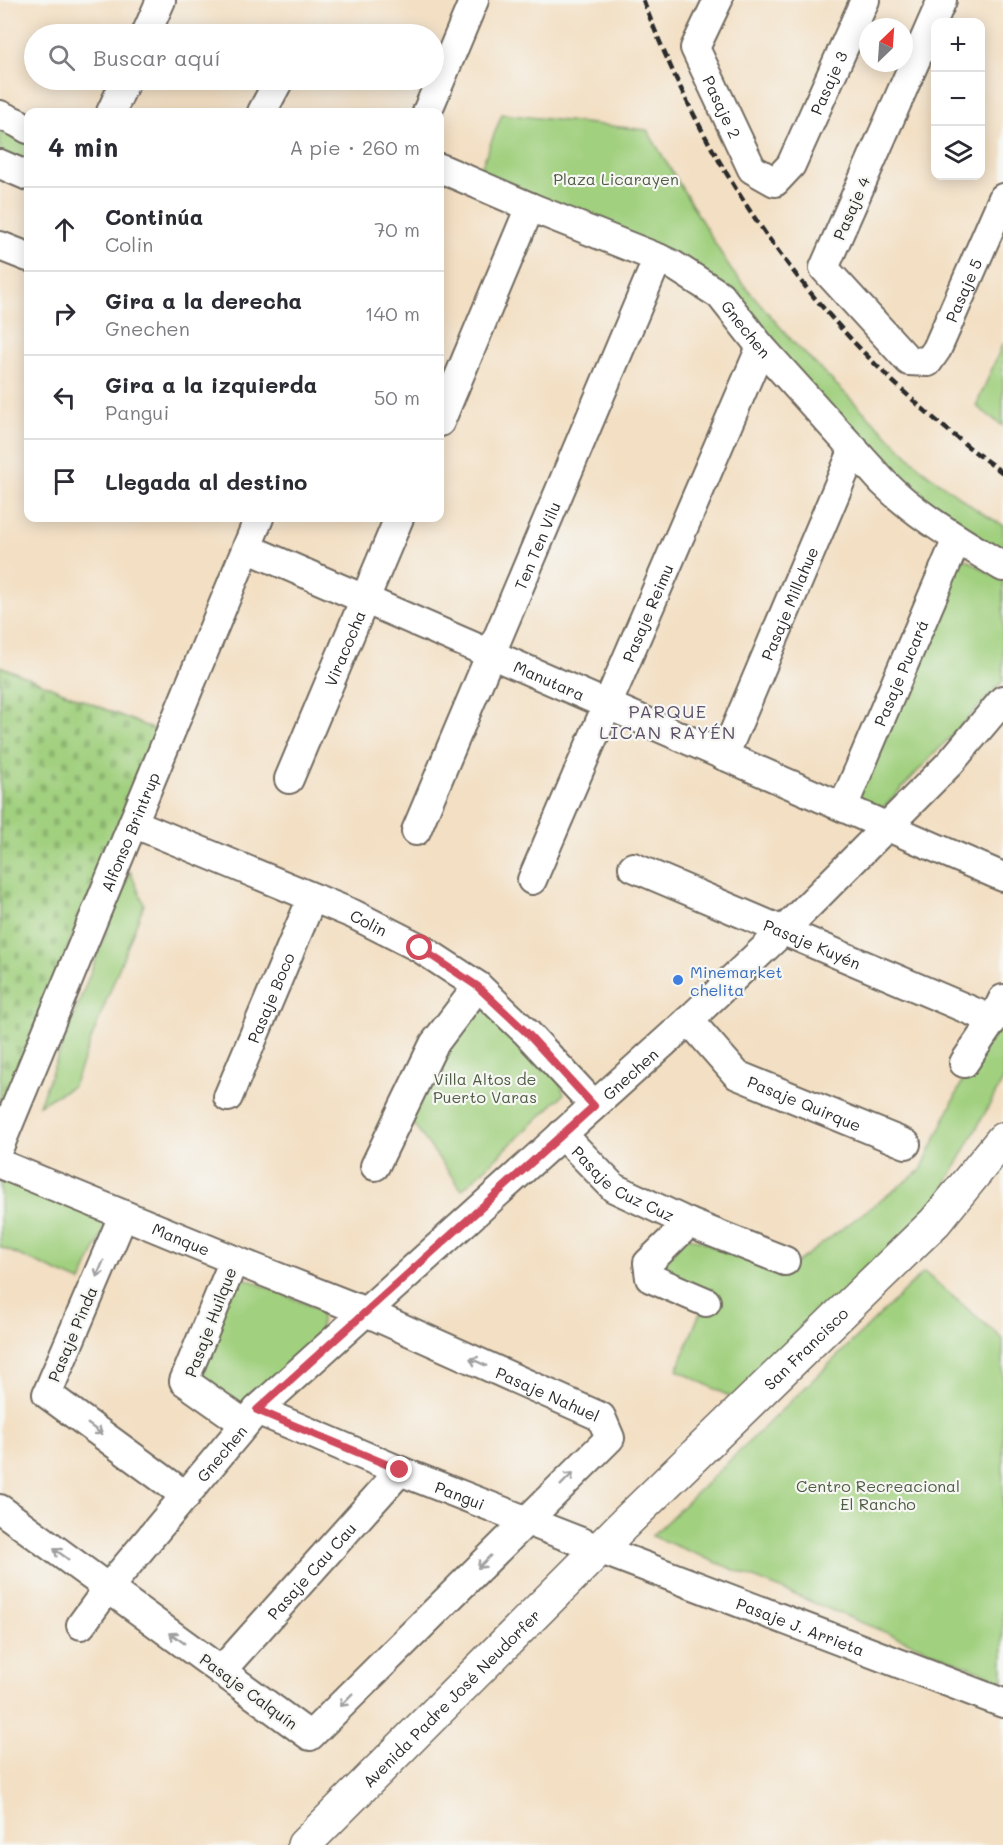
<!DOCTYPE html>
<html lang="es">
<head>
<meta charset="utf-8">
<style>
	:root { --surface:#fff; --page:#f7f7f7; --text:#2b2b33; --muted:#7c7c81; --line:#e1e1e2 }
	body { margin:0; font-family:Mali,sans-serif; background:var(--page); color:var(--text) }
	.controls { position:absolute; right:18px; top:18px; display:grid; overflow:hidden; border-radius:12px; box-shadow:0 3px 15px #0003 }
	.controls button { width:54px; height:54px; display:grid; place-items:center; padding:0; border:0; border-bottom:2px solid var(--line); background:var(--surface); color:var(--text); font:30px sans-serif }
	.compass { position:absolute; left:859px; top:18px; width:54px; height:54px; border-radius:50%; background:var(--surface); box-shadow:0 3px 15px #0003; rotate:25deg }
	.stop { position:absolute; width:18px; height:18px; margin:-14px; border:4px solid #d1495b; border-radius:50%; background:#fff }
	.stop.end { background:#d1495b; border-color:#fff; box-shadow:0 2px 6px #0008 }
	.list { margin:0; padding:0; list-style:none }
	h2 { display:flex; justify-content:space-between; align-items:center; height:78px; margin:0; padding:0 24px; font-size:26px }
	h2 small { font-size:20px; font-weight:400; color:var(--muted) }
	.list li { display:grid; grid-template-columns:39px 1fr auto; gap:18px; align-items:center; box-sizing:border-box; height:84px; padding:0 24px; border-top:2px solid var(--line) }
	.list b { display:block; font-size:22px; white-space:nowrap }
	.list p { margin:0; font-size:20px; white-space:nowrap; color:var(--muted) }
	.list em { font-size:20px; font-style:normal; color:var(--muted) }
	.icon { flex:none; width:33px; height:33px; fill:none; stroke:currentColor; stroke-width:2; stroke-linecap:round; stroke-linejoin:round }
	.map { position:relative; flex:none; width:1003px; height:1845px; overflow:hidden }
	.search { position:absolute; background:var(--surface); box-shadow:0 3px 15px #0003; left:24px; top:24px; width:420px; height:66px; display:flex; align-items:center; gap:15px; box-sizing:border-box; padding:0 21px; border-radius:33px; color:var(--muted); font-size:22px }
	.panel { position:absolute; background:var(--surface); box-shadow:0 3px 15px #0003; left:24px; top:108px; width:420px; height:414px; border-radius:12px }
	.map>svg:first-child { display:block }
</style>
</head>
<body>
<div class="map">
<svg width="1003" height="1845" viewBox="0 0 1003 1845">
	<defs>
		<pattern id="cemetery-stones" width="16" height="16" patternUnits="userSpaceOnUse" patternTransform="scale(1.5)"><rect width="16" height="16" fill="#a1d07f"/><path d="M2 7V4a2 2 0 0 1 4 0v3zM10 15v-3a2 2 0 0 1 4 0v3z" fill="#8bb36e"/></pattern>
	</defs>
	<rect width="100%" height="100%" fill="#f6f6f2"/>
	<filter id="ink" filterUnits="userSpaceOnUse"><feTurbulence type="fractalNoise" baseFrequency=".0167" numOctaves="2"/><feDisplacementMap in="SourceGraphic" scale="12" xChannelSelector="R" yChannelSelector="G"/><feConvolveMatrix kernelMatrix="1 2 1 2 8 2 1 2 1" color-interpolation-filters="sRGB"/></filter>
	<filter id="wash" filterUnits="userSpaceOnUse"><feTurbulence type="fractalNoise" baseFrequency=".008" numOctaves="4" result="noise"/><feDisplacementMap in="SourceGraphic" scale="24" xChannelSelector="R" yChannelSelector="G"/><feGaussianBlur stdDeviation="1.35" result="paint"/><feColorMatrix in="noise" values="0 0 0 0 0 0 0 0 0 0 0 0 0 0 0 0 0 1.4 0 .05"/><feComposite in="paint" operator="in"/></filter>
	<g filter="url(#wash)">
		<rect width="100%" height="100%" fill="#f3dfc3"/>
		<path fill="#a1d07f" stroke="#667e55" stroke-width="1.5" d="M502,114l145,16 84,140 64,74 128,126 57,42 23,13v32l-97,-64 -199,-212 -228,-108z
			M0,121l28,14v36l-28,-12z
			M1003,343v83l-27,-20z
			M953,559l15,1 35,21v100l-120,127 -28,-12z
			M130,871l14,33 -71,182 -34,19z
			M475,1001l84,79 5,14 -102,96 -54,-73z
			M1003,1020v60l-71,130 -193,191 -62,-31 22,-55 4,-5 -39,-34 -3,-11 25,-29 102,33 133,-99 46,-99z
			M3,1177l104,46 -26,59 -81,-35v-63z
			M924,1272l79,67v342l-351,-145z
			M237,1275l84,35v21l-79,81 -51,-35z"/>
		<path fill="url(#cemetery-stones)" stroke="#667e55" stroke-width="1.5" d="M0,666l158,65 -158,379z"/>
	</g>
	<g filter="url(#ink)">
		<g fill="none" stroke-linecap="round" stroke-linejoin="round">
			<defs>
				<g id="minor">
					<path id="s1" d="M718,0l-23,48 57,121 23,13 16,-17 74,-165"/>
					<path id="s2" d="M942,0l-118,268 85,93 19,1 9,-13 66,-151"/>
					<path d="M146,34l15,-34"/>
					<path d="M111,112l15,-32"/>
					<path d="M262,112l17,-32"/>
					<path d="M427,112l47,-112"/>
					<path d="M0,115l18,8 10,6"/>
					<path d="M0,164l28,12"/>
					<path id="s3" d="M440,168l90,39 128,51 15,7 47,30 41,52 122,135c36,36 77,58 120,85"/>
					<path d="M0,246l28,11"/>
					<path d="M440,422l90,-215"/>
					<path id="s4" d="M247,548l756,329"/>
					<path id="s5" d="M724,756l130,-307"/>
					<path id="s6" d="M289,779l110,-261"/>
					<path id="s7" d="M843,807l114,-268"/>
					<path id="s8" d="M133,823l220,91 67,34 58,38 49,47 67,72"/>
					<path id="s9" d="M416,831l242,-573"/>
					<path id="s10" d="M633,867l360,153"/>
					<path id="s11" d="M532,880l229,-533"/>
					<path id="s12" d="M689,1020l48,55 169,69"/>
					<path d="M964,1063l29,-43 10,-21"/>
					<path id="s13" d="M228,1097l84,-199"/>
					<path id="s14" d="M562,1134l52,54 75,35 96,38"/>
					<path id="s15" d="M0,1145l259,-627"/>
					<path id="s16" d="M0,1164l234,96 132,52 235,105 9,21 -300,298 -310,-227"/>
					<path d="M375,1166l59,-122 44,-58"/>
					<path d="M123,1216l-76,178 139,102"/>
					<path d="M689,1223l-41,40 2,15 56,24"/>
					<path d="M234,1260l-50,121 61,43"/>
					<path id="s17" d="M257,1410l143,61 199,78 404,154"/>
					<path id="s18" d="M81,1625l27,-37 149,-178 432,-390 94,-89 167,-168 53,-63"/>
					<path id="s19" d="M221,1671l179,-200"/>
				</g>
				<g id="major">
					<path id="s20" d="M304,1845l318,-319 313,-304 68,-83"/>
				</g>
			</defs>
			<use href="#minor" stroke="#716a60" stroke-width="32"/>
			<use href="#major" stroke="#716a60" stroke-width="36"/>
			<use href="#minor" stroke="#fff" stroke-width="28"/>
			<use href="#major" stroke="#fff" stroke-width="33"/>
			<path stroke="#2b2b2b" stroke-width="4.5" stroke-dasharray="9 4.5" stroke-linecap="butt" d="M643,0c74,195 191,350 360,473"/>
		</g>
		<defs><path id="oneway-shaft" d="M-6 0H5M1.5-3L5.5 0L1.5 3" fill="none" stroke-width="1.6" stroke-linecap="round" stroke-linejoin="round" transform="scale(1.5)"/></defs>
		<g stroke="#a0a0a0">
			<use href="#oneway-shaft" transform="translate(100 1269) rotate(113)"/>
			<use href="#oneway-shaft" transform="translate(478 1362) rotate(-156)"/>
			<use href="#oneway-shaft" transform="translate(95 1429) rotate(36)"/>
			<use href="#oneway-shaft" transform="translate(567 1479) rotate(-45)"/>
			<use href="#oneway-shaft" transform="translate(61 1554) rotate(-144)"/>
			<use href="#oneway-shaft" transform="translate(484 1562) rotate(135)"/>
			<use href="#oneway-shaft" transform="translate(177 1638) rotate(-144)"/>
			<use href="#oneway-shaft" transform="translate(346 1700) rotate(135)"/>
		</g>
	</g>
	<g fill="none" stroke-linecap="round" stroke-linejoin="round" filter="url(#ink)">
		<path stroke="#d1495b" stroke-width="8" d="M400,1470l-143,-60 337,-304 -67,-73 -50,-47 -57,-38"/>
	</g>
	<circle fill="#3f7fe0" stroke="#f6f6f2" stroke-width="2" cx="678" cy="980" r="6"/>
	<g text-anchor="middle" dominant-baseline="central" stroke-width="4.5" stroke-linejoin="round" paint-order="stroke">
		<g font-size="16" fill="#2b2b2b" stroke="#f6f6f2">
			<text stroke="none"><textPath href="#s1" startOffset="327">Pasaje 3</textPath></text>
			<text stroke="none"><textPath href="#s1" startOffset="118">Pasaje 2</textPath></text>
			<text transform="translate(851 208) rotate(-66)">Pasaje 4</text>
			<text stroke="none"><textPath href="#s2" startOffset="518">Pasaje 5</textPath></text>
			<text stroke="none"><textPath href="#s3" startOffset="351">Gnechen</textPath></text>
			<text stroke="none"><textPath href="#s9" startOffset="310">Ten Ten Vilu</textPath></text>
			<text stroke="none"><textPath href="#s5" startOffset="166">Pasaje Millahue</textPath></text>
			<text stroke="none"><textPath href="#s11" startOffset="291">Pasaje Reimu</textPath></text>
			<text stroke="none"><textPath href="#s6" startOffset="142">Viracocha</textPath></text>
			<text stroke="none"><textPath href="#s7" startOffset="146">Pasaje Pucará</textPath></text>
			<text stroke="none"><textPath href="#s4" startOffset="330">Manutara</textPath></text>
			<text stroke="none"><textPath href="#s15" startOffset="339">Alfonso Brintrup</textPath></text>
			<text stroke="none"><textPath href="#s8" startOffset="256">Colin</textPath></text>
			<text stroke="none"><textPath href="#s10" startOffset="195">Pasaje Kuyén</textPath></text>
			<text stroke="none"><textPath href="#s13" startOffset="108">Pasaje Boco</textPath></text>
			<text stroke="none"><textPath href="#s18" startOffset="780">Gnechen</textPath></text>
			<text stroke="none"><textPath href="#s12" startOffset="146">Pasaje Quirque</textPath></text>
			<text stroke="none"><textPath href="#s14" startOffset="80">Pasaje Cuz Cuz</textPath></text>
			<text stroke="none"><textPath href="#s16" startOffset="196">Manque</textPath></text>
			<text transform="translate(210 1322) rotate(-69)">Pasaje Huilque</text>
			<text transform="translate(72 1334) rotate(-67)">Pasaje Pinda</text>
			<text stroke="none"><textPath href="#s20" startOffset="706">San Francisco</textPath></text>
			<text stroke="none"><textPath href="#s16" startOffset="594">Pasaje Nahuel</textPath></text>
			<text stroke="none"><textPath href="#s18" startOffset="222">Gnechen</textPath></text>
			<text stroke="none"><textPath href="#s17" startOffset="220">Pangui</textPath></text>
			<text stroke="none"><textPath href="#s19" startOffset="135">Pasaje Cau Cau</textPath></text>
			<text stroke="none"><textPath href="#s17" startOffset="585">Pasaje J. Arrieta</textPath></text>
			<text transform="translate(249 1691) rotate(36)">Pasaje Calquín</text>
			<text stroke="none"><textPath href="#s20" startOffset="208">Avenida Padre José Neudorfer</textPath></text>
		</g>
		<g font-size="16" fill="#4e5d44" stroke="#f6f6f2">
			<text x="616" y="178">Plaza Licarayen</text>
			<text x="485" y="1078">Villa Altos de<tspan x="485" dy="18">Puerto Varas</tspan></text>
			<text x="878" y="1485">Centro Recreacional<tspan x="878" dy="18">El Rancho</tspan></text>
		</g>
		<g font-size="16" fill="#366cbe" stroke="#f6f6f2" text-anchor="start">
			<text x="690" y="971">Minemarket<tspan x="690" dy="18">chelita</tspan></text>
		</g>
		<g font-size="18" letter-spacing="1.5" fill="#5c4f68" stroke="#f6f6f2">
			<text x="668" y="711">PARQUE<tspan x="668" dy="21">LICAN RAYÉN</tspan></text>
		</g>
	</g>
</svg>
<div class="controls">
<button>+</button>
<button>−</button>
<button><svg class="icon" aria-label="layers" viewBox="0 0 24 24"><path d="M12 4l9 5-9 5-9-5zM3 14l9 5 9-5"/></svg></button>
</div>
<svg class="compass" viewBox="-18 -18 36 36"><path d="M0-13l5 13h-10z" fill="#e53935"/><path d="M0 13l5-13h-10z" fill="#7c7c81"/></svg>
<div class="stop" style="left:420px;top:948px"></div>
<div class="stop end" style="left:400px;top:1470px"></div>
<div class="search"><svg class="icon" aria-label="search" viewBox="0 0 24 24"><circle cx="10" cy="10" r="6"/><path d="M15 15l6 6"/></svg>Buscar aquí</div>
<section class="panel">
<h2>4 min<small>A pie · 260 m</small></h2>
<ul class="list">
<li><svg class="icon" aria-label="ahead" viewBox="0 0 24 24"><path d="M12 20V5M6 11l6-6 6 6"/></svg><div><b>Continúa</b><p>Colin</p></div><em>70 m</em></li>
<li><svg class="icon" aria-label="right" viewBox="0 0 24 24"><path d="M7 20v-9h11M14 6l5 5-5 5"/></svg><div><b>Gira a la derecha</b><p>Gnechen</p></div><em>140 m</em></li>
<li><svg class="icon" aria-label="left" viewBox="0 0 24 24"><path d="M17 20v-9H6M10 6l-5 5 5 5"/></svg><div><b>Gira a la izquierda</b><p>Pangui</p></div><em>50 m</em></li>
<li><svg class="icon" aria-label="arrive" viewBox="0 0 24 24"><path d="M6 21V4h12l-3 4 3 4H6"/></svg><div><b>Llegada al destino</b></div></li>
</ul>
</section>
</div>
</body>
</html>
